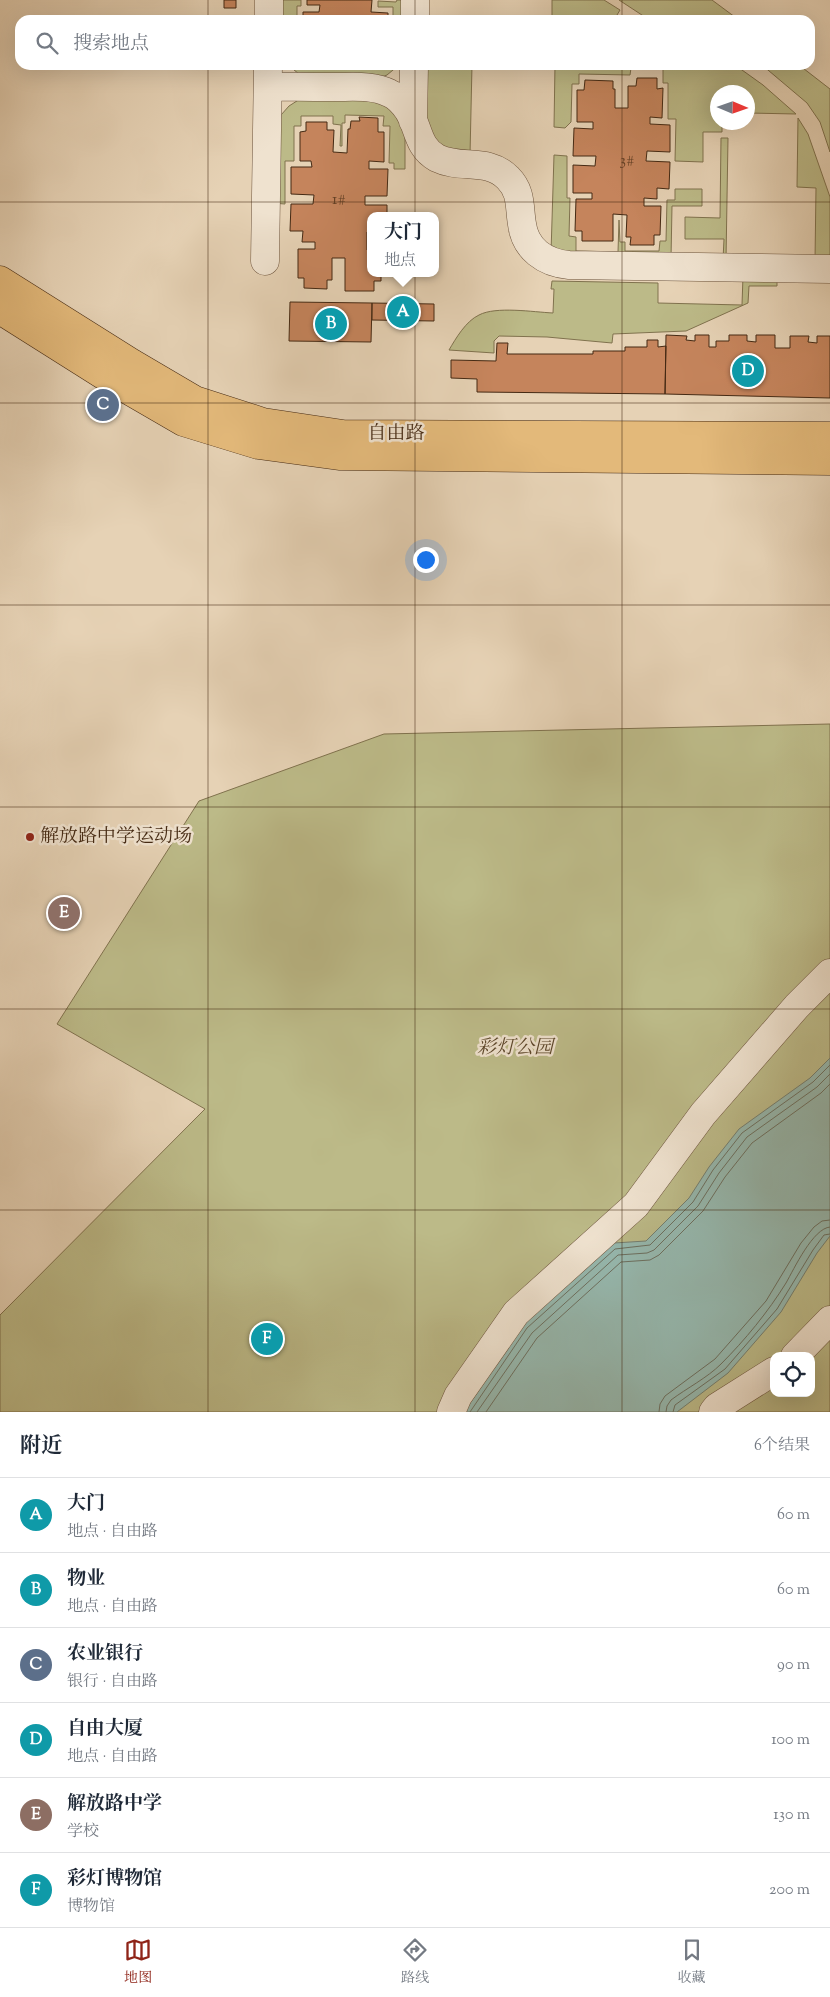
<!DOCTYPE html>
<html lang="zh">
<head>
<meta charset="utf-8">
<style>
	:root { --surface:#fff; --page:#f2f2f3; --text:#1f2937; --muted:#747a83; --line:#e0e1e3; --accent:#8f2418 }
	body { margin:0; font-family:"Sorts Mill Goudy","Noto Serif SC",serif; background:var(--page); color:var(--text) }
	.controls { position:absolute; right:15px; bottom:15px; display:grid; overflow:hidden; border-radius:10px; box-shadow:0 5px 20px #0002 }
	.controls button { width:45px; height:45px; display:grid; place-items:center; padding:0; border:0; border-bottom:1px solid var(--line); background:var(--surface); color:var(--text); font:25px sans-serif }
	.compass { position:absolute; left:710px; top:85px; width:45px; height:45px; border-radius:50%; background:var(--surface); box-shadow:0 5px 20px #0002; rotate:92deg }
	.you { position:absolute; left:425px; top:559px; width:18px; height:18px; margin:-12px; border:4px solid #fff; border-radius:50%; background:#1a73e8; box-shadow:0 0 0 8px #1a73e833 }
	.badge { display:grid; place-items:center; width:32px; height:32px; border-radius:50%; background:var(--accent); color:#fff; font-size:16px; font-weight:700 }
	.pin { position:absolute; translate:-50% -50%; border:2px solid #fff; box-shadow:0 1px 5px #0006 }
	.popup { position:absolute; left:367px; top:212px; width:72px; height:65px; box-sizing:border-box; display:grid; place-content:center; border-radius:10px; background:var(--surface); filter:drop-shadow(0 1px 4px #0005); font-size:16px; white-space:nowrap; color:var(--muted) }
	.popup b { font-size:19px; color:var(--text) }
	.popup::after { content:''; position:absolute; left:50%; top:100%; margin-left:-10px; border:10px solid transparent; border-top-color:var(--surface) }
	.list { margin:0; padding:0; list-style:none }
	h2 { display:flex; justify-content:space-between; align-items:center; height:65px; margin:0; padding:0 20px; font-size:21px }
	h2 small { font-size:16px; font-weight:400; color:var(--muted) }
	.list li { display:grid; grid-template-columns:32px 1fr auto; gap:15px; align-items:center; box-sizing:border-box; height:75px; padding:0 20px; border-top:1px solid var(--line) }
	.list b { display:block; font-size:19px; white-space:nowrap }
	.list p { margin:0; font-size:16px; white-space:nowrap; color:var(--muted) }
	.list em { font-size:16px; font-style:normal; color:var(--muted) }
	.icon { flex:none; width:28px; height:28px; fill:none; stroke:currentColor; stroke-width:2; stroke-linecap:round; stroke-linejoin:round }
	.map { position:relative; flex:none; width:830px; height:1412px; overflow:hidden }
	.search { position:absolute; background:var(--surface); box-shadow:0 5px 20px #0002; left:15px; right:15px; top:15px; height:55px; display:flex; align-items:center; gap:12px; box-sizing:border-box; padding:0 18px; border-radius:15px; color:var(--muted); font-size:19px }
	.sheet { height:515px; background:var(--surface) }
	nav { display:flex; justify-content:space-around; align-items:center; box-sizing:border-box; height:70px; border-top:1px solid var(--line); background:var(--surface); font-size:14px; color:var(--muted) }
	nav a { display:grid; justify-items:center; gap:2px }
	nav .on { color:var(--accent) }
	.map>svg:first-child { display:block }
</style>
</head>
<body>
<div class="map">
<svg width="830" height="1412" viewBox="0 0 830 1412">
	<rect width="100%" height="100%" fill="#e6d2b5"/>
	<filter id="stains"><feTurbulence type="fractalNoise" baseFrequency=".004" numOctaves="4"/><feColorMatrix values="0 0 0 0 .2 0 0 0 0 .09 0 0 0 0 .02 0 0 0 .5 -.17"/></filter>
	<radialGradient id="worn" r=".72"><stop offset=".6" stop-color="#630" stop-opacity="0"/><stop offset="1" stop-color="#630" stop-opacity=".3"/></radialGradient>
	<path fill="#bcba88" stroke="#80724e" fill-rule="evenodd" d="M275,0h26v6h-4v14h-22z
		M397,0h10v20h-14v-13h-15v-6l18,1z
		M552,0h52l16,10 -3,5 7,5h-72z
		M619,0h93l27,20 -91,-1z
		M288,65h111l-12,10 -10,4 -78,-5z
		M422,65h50l-2,90 -30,-5 -19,-35z
		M555,65h180l28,20 33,29 -48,-1v-21h-30v30l4,1v9h-19v30l-28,-1 1,-42h-8v-36h-5v-15h-32l-1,7 -51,-1v10h-7l-1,38 -6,6 -11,-1z
		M762,65h37l31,24v63l-10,-30 -13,-19z
		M377,97l28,26v46h-11v-6h-5l1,-37h-7l1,-10 -39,-1v8h-3v23h-2l1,-21 -8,-1v-8h-32v10h-7v35h-9v43l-13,-1 9,-88 8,-9 11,-7z
		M798,118l10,16 22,63v65l-15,-1 1,-73 -19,-1z
		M721,138h7l-2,122h-3l1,-21h-39v-22l35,1z
		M554,155l13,1v42h3l-1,38 7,1v14l42,1 1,-32 1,22h5v9h34l1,-10h6l1,-41h8v-11h27v17h-30l-1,53 -120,-6z
		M743,276h34v10h-28l-1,17 -62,28 -73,3 -1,9 -65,-6 -48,-1 -5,5v12l-45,-3c7,-12 17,-29 30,-35 17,-9 54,-3 74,-2l1,-24h-3l1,-8 106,2v20l84,2z
		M830,724v688h-830v-97l205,-206 -148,-85 142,-223 185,-67zM774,1356h37v37h-37z"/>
	<path fill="#96b8ae" stroke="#757f70" d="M830,1058v178l-13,17 -36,59 -53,61 -51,39h-213l59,-87 91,-82 32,-2 43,-43 20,-31 30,-38 71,-51z"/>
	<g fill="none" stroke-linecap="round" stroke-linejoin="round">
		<path stroke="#6d7060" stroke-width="1" d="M470,1412l57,-84 88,-79 35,-4 43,-43 20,-32 29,-37 71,-51 17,-17
			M477,1412l55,-79 86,-78 29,-2 7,-3 44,-44 21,-33 28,-36 70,-50 13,-13
			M486,1412l51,-74 84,-76 29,-2 9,-5 44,-44 22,-34 27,-34 69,-50 9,-9
			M659,1412l1,-8 5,-8 50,-37 51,-58 35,-58 13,-16 8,-6 8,-1
			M666,1412l1,-6 4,-6c16,-12 36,-22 50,-36 24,-24 47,-52 65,-81 8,-14 27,-55 44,-56
			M673,1412l2,-7 50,-36 52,-60 36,-59 11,-15 6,-1"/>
	</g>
	<path fill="#c5845c" stroke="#442913" d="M224,0h12v8h-12z
		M307,0h65l-1,12 17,1v7h-85v-8h16l1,-7h-13z
		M637,78h20v11l6,-1 -1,30 -12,-1v7l20,1v27l-23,-1 -1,10 24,1 -1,27 -12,-1v11l-13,-1v8h17l-1,29h-6v10h-24l1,-8h-5l1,-22 -14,-1v27h-31v-10h-7l1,-32h16v-6h-19v-28l22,1 1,-10h-23l1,-28 19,1v-7h-16v-32h7l1,-10 28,1v8h2v19h13v-22h8z
		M359,117l19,1v14h6v30l-15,-1v8h19l-1,27h-22v9h22v11h-17v17l-3,-1v18h3v23h11v8h-7v10h-29v-33h-13v22h-5v9l-23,-1v-10h-6v-29h17v-7h-13l1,-11h-13l1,-27h22l1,-9 -23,-1v-27h21l-1,-6h-11v-29l6,-1v-9h21v8h7l-1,22 14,1 1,-24h2l1,-8h9z
		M290,302l82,1 -1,39 -82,-1z
		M372,303l62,1v17l-62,-1z
		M666,335l21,1 -1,4 9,1v-6h14v12h7v-6h13v-6h18v6l9,1v-7h19v13h15v-12h19l-1,6 9,1v-7h13v62l-165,-4z
		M647,340h11v7l8,-1 -1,48 -188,-2v-13l-26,-1v-18l45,1 1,-18h11l-1,11h86v-3h32v-4h22z"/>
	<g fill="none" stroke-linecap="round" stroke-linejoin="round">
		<defs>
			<path id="minor" d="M269,20v-20
				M415,20v-20
				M268,86c22,1 45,1 68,1 17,0 37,-2 53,6 8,3 14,10 19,17 11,17 9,37 29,48 24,12 51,-1 71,20 14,14 11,29 14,46 3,25 23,39 47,41l261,4
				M413,121l1,-56
				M265,261l3,-196
				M795,1356l35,-36
				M451,1412l7,-16 58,-83 120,-108 67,-91 94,-108 33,-33
				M713,1412l4,-5 57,-36"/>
			<path id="major" d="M0,280l132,83 63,37 68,22 80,12 487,2
				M0,310l114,72 69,40 75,23 81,11 491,5"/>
		</defs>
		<use href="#minor" stroke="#6c533c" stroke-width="29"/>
		<use href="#major" stroke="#442913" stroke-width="29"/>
		<use href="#minor" stroke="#efe2cf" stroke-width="28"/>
		<use href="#major" stroke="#e3b97a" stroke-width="28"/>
	</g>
	<path fill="none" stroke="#442913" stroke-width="1" stroke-opacity="0.55" d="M208,0v20M415,0v20M622,0v20M208,65v1347M415,65v1347M622,65v1347M0,202h830M0,403h830M0,605h830M0,807h830M0,1009h830M0,1210h830"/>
	<circle fill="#8f2418" stroke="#efe2cf" stroke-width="2" cx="30" cy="837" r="5"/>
	<g text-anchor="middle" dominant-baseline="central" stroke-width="5" stroke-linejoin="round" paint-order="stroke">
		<g font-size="16" fill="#644025">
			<text x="627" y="161">3#</text>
			<text x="339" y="200">1#</text>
		</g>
		<g font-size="19" fill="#442913" stroke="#efe2cf">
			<text x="396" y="434">自由路</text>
		</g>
		<g font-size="19" fill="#442913" stroke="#efe2cf" text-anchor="start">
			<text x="40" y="837">解放路中学运动场</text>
		</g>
		<g font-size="19" font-style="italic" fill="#5c462a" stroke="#efe2cf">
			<text x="515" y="1048">彩灯公园</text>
		</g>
	</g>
	<rect width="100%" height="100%" filter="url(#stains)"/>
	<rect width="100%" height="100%" fill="url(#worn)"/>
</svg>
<div class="controls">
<button><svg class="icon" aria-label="locate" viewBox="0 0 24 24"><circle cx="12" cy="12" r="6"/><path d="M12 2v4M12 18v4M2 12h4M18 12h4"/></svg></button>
</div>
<svg class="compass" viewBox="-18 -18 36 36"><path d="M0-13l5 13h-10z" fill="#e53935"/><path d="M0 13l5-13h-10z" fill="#747a83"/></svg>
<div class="you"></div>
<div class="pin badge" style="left:403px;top:312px;background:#0f9aa8">A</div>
<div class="popup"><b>大门</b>地点</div>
<div class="pin badge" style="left:331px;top:324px;background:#0f9aa8">B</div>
<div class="pin badge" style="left:103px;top:405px;background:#5c6f8a">C</div>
<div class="pin badge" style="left:748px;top:371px;background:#0f9aa8">D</div>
<div class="pin badge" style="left:64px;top:913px;background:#8d6e63">E</div>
<div class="pin badge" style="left:267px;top:1339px;background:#0f9aa8">F</div>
<div class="search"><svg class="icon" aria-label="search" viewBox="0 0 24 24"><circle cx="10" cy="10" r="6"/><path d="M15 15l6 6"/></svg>搜索地点</div>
</div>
<section class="sheet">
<h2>附近<small>6个结果</small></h2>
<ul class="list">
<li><span class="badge" style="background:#0f9aa8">A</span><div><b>大门</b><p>地点 · 自由路</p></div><em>60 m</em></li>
<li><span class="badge" style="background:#0f9aa8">B</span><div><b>物业</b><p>地点 · 自由路</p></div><em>60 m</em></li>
<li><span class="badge" style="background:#5c6f8a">C</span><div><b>农业银行</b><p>银行 · 自由路</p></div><em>90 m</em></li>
<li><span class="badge" style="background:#0f9aa8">D</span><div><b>自由大厦</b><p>地点 · 自由路</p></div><em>100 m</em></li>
<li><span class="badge" style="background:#8d6e63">E</span><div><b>解放路中学</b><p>学校</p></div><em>130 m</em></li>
<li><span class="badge" style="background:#0f9aa8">F</span><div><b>彩灯博物馆</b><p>博物馆</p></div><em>200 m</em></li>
</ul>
</section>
<nav>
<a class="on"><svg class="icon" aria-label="map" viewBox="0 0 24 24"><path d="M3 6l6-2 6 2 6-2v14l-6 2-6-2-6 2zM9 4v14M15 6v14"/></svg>地图</a>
<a><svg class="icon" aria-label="directions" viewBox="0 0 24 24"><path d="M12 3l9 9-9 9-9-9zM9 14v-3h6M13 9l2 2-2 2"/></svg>路线</a>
<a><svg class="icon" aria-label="saved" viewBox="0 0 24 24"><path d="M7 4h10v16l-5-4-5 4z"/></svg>收藏</a>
</nav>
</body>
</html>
